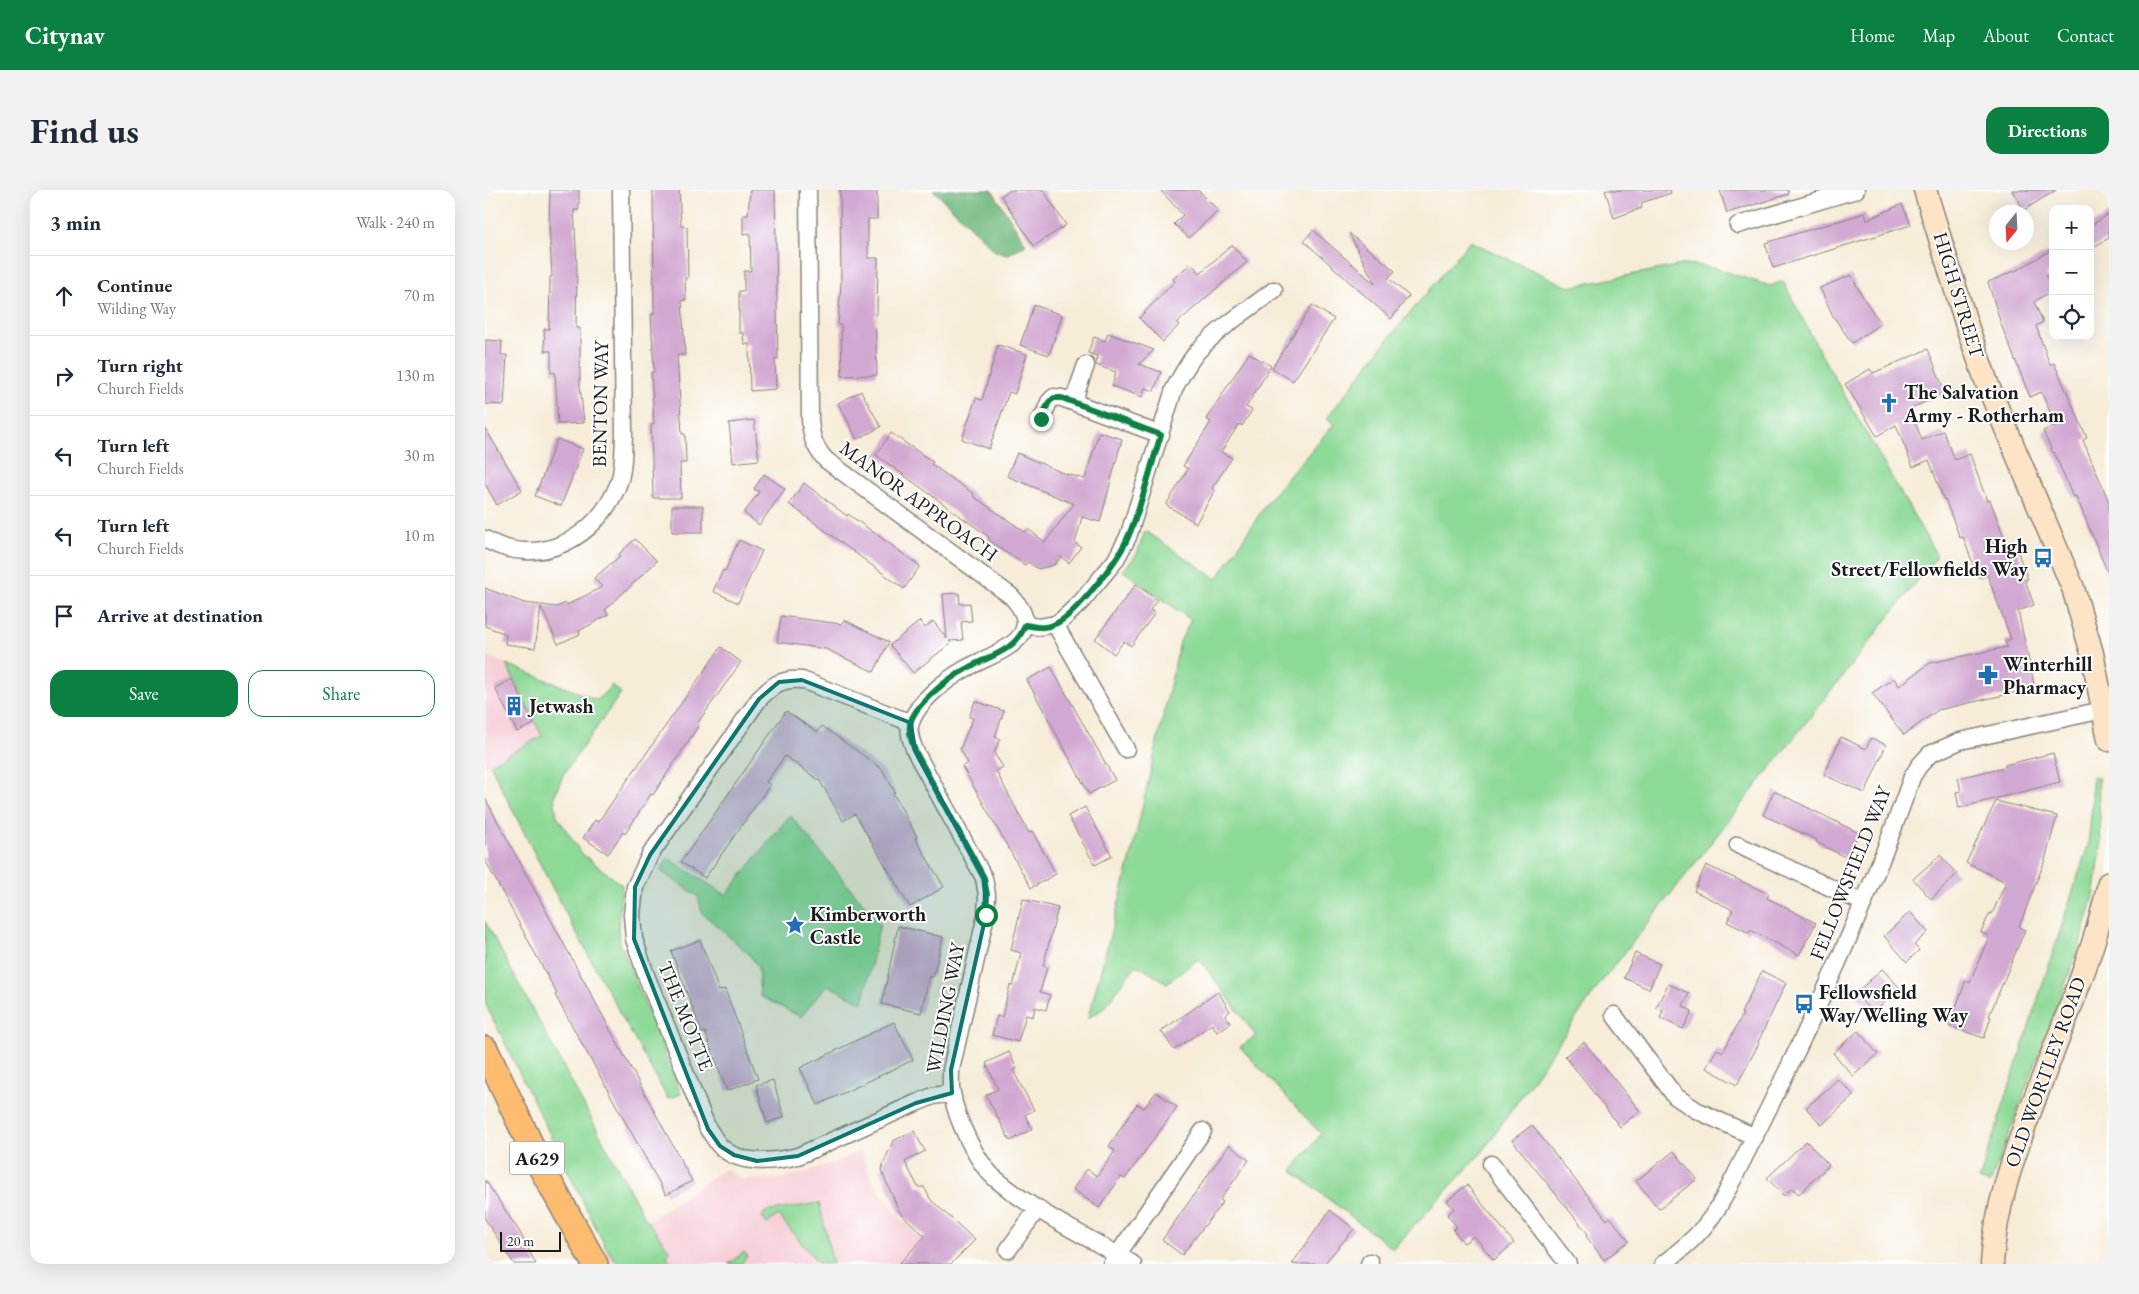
<!DOCTYPE html>
<html lang="en">
<head>
<meta charset="utf-8">
<style>
	:root { --surface:#fff; --page:#f2f2f3; --text:#1f2937; --muted:#747a83; --line:#e0e1e3; --accent:#0b8043 }
	body { margin:0; font-family:"EB Garamond",serif; background:var(--page); color:var(--text) }
	.controls { position:absolute; right:15px; top:15px; display:grid; overflow:hidden; border-radius:10px; box-shadow:0 5px 20px #0002 }
	.controls button { width:45px; height:45px; display:grid; place-items:center; padding:0; border:0; border-bottom:1px solid var(--line); background:var(--surface); color:var(--text); font:25px sans-serif }
	.compass { position:absolute; left:1504px; top:15px; width:45px; height:45px; border-radius:50%; background:var(--surface); box-shadow:0 5px 20px #0002; rotate:198deg }
	.scale { position:absolute; left:15px; bottom:12px; width:61px; box-sizing:border-box; padding-left:5px; border:2px solid #1c1c1c; border-top:0; font-size:14px; line-height:18px; white-space:nowrap; color:#1c1c1c; -webkit-text-stroke:4px #fff; paint-order:stroke }
	.stop { position:absolute; width:15px; height:15px; margin:-11px; border:4px solid #0b8043; border-radius:50%; background:#fff }
	.stop.end { background:#0b8043; border-color:#fff; box-shadow:0 1px 5px #0008 }
	.list { margin:0; padding:0; list-style:none }
	h2 { display:flex; justify-content:space-between; align-items:center; height:65px; margin:0; padding:0 20px; font-size:21px }
	h2 small { font-size:16px; font-weight:400; color:var(--muted) }
	.list li { display:grid; grid-template-columns:32px 1fr auto; gap:15px; align-items:center; box-sizing:border-box; height:80px; padding:0 20px; border-top:1px solid var(--line) }
	.list b { display:block; font-size:19px; white-space:nowrap }
	.list p { margin:0; font-size:16px; white-space:nowrap; color:var(--muted) }
	.list em { font-size:16px; font-style:normal; color:var(--muted) }
	.actions { display:flex; gap:10px; padding:15px 20px }
	.actions a { flex:1; padding:11px 0; border:1px solid var(--accent); border-radius:15px; text-align:center; font-size:18px; color:var(--accent) }
	.actions .main { background:var(--accent); color:#fff }
	.icon { flex:none; width:28px; height:28px; fill:none; stroke:currentColor; stroke-width:2; stroke-linecap:round; stroke-linejoin:round }
	.map { position:relative; flex:none; width:1624px; height:1074px; overflow:hidden; border-radius:15px }
	header { display:flex; align-items:center; gap:30px; box-sizing:border-box; height:70px; padding:0 25px; background:var(--accent); color:#fff }
	header strong { font-size:24px }
	nav { display:flex; gap:28px; margin-inline-start:auto; font-size:18px }
	.intro { display:flex; align-items:center; justify-content:space-between; box-sizing:border-box; height:120px; padding:0 30px }
	h1 { margin:0; font-size:35px }
	.button { padding:12px 22px; border-radius:15px; background:var(--accent); color:#fff; font-size:18px; font-weight:700 }
	main { display:flex; gap:30px; padding:0 30px }
	aside { flex:1; background:var(--surface); border-radius:15px; box-shadow:0 5px 20px #0002 }
	.map>svg:first-child { display:block }
</style>
</head>
<body>
<header>
<strong>Citynav</strong>
<nav><a>Home</a><a>Map</a><a>About</a><a>Contact</a></nav>
</header>
<div class="intro"><h1>Find us</h1><a class="button">Directions</a></div>
<main>
<aside>
<h2>3 min<small>Walk · 240 m</small></h2>
<ul class="list">
<li><svg class="icon" aria-label="ahead" viewBox="0 0 24 24"><path d="M12 20V5M6 11l6-6 6 6"/></svg><div><b>Continue</b><p>Wilding Way</p></div><em>70 m</em></li>
<li><svg class="icon" aria-label="right" viewBox="0 0 24 24"><path d="M7 20v-9h11M14 6l5 5-5 5"/></svg><div><b>Turn right</b><p>Church Fields</p></div><em>130 m</em></li>
<li><svg class="icon" aria-label="left" viewBox="0 0 24 24"><path d="M17 20v-9H6M10 6l-5 5 5 5"/></svg><div><b>Turn left</b><p>Church Fields</p></div><em>30 m</em></li>
<li><svg class="icon" aria-label="left" viewBox="0 0 24 24"><path d="M17 20v-9H6M10 6l-5 5 5 5"/></svg><div><b>Turn left</b><p>Church Fields</p></div><em>10 m</em></li>
<li><svg class="icon" aria-label="arrive" viewBox="0 0 24 24"><path d="M6 21V4h12l-3 4 3 4H6"/></svg><div><b>Arrive at destination</b></div></li>
</ul>
<div class="actions"><a class="main">Save</a><a>Share</a></div>
</aside>
<div class="map">
<svg width="1624" height="1074" viewBox="0 0 1624 1074">
	<rect width="100%" height="100%" fill="#fff"/>
	<filter id="ink" filterUnits="userSpaceOnUse"><feTurbulence type="fractalNoise" baseFrequency=".02" numOctaves="2"/><feDisplacementMap in="SourceGraphic" scale="10" xChannelSelector="R" yChannelSelector="G"/><feConvolveMatrix kernelMatrix="1 2 1 2 8 2 1 2 1" color-interpolation-filters="sRGB"/></filter>
	<filter id="wash" filterUnits="userSpaceOnUse"><feTurbulence type="fractalNoise" baseFrequency=".0096" numOctaves="4" result="noise"/><feDisplacementMap in="SourceGraphic" scale="20" xChannelSelector="R" yChannelSelector="G"/><feGaussianBlur stdDeviation="1.12" result="paint"/><feColorMatrix in="noise" values="0 0 0 0 0 0 0 0 0 0 0 0 0 0 0 0 0 1.4 0 .05"/><feComposite in="paint" operator="in"/></filter>
	<g filter="url(#wash)">
		<rect width="100%" height="100%" fill="#f6ecd8"/>
		<path fill="#f6cfd7" d="M0,465l21,9 36,72 -57,30z
			M376,960l12,33 23,30 49,51h-350l-4,-5 134,-90 17,10h40l51,-16z"/>
		<path fill="#8dd996" stroke="#547a59" d="M985,51l99,46 118,-23 27,4 56,18 13,-5 38,73 116,202 -337,428 -117,167 -90,98 -101,-78 29,-37 -81,-87 16,-11 -57,-77 -32,24 -31,-18 -33,44 -15,9 42,-157 50,-219 11,-22 -68,-49 14,-17 8,-23 72,48 53,-81 64,-74 -7,-6 56,-73z
			M21,474l91,36 15,-15 9,8 -58,82 -9,22 3,19 24,37 41,32 -4,43 2,15 61,151 -13,5c-62,-110 -123,-221 -178,-335l52,-28z
			M1607,587h6l3,69 -6,46 -14,50 -91,242 -11,-4 109,-335 4,-39z
			M305,625l90,109 -17,79 -36,-18 -26,32 -41,-21 -2,-29 -9,-13 -47,-41 -4,-17 -38,-25 8,-13 58,37z
			M0,731l158,294 27,36 -3,6 6,7h-55l-13,-18 -120,-243z
			M334,1013l14,61h-14l-41,-49 -11,9 -5,-7 3,-5z
			M259,1062l3,4 -6,8h-13z"/>
		<path fill="#72b97f" stroke="#476a4e" d="M448,0h59l34,54 -17,10 -13,-2z"/>
		<g id="blocks">
			<path fill="#d1a8d1" d="M65,0h29v20h-5l3,55 -1,63h4v57l4,38 -26,1 -3,-52 -4,1v-22h-6l-1,-22h5l1,-52h2l-3,-52z
				M168,0h26l2,36 6,1 1,51h-3l1,22h-4l3,55h-8l5,79h3l1,29h-6l1,35h-28l-2,-74h3l-3,-52h3l-3,-58h3z
				M265,0h25l3,169h-3l1,30 -26,2 -1,-47h-5l-1,-11h-4v-42h5v-20h7l-1,-38 -7,1v-19h5z
				M355,0h37v29h-9v39h10l-1,56h-2l2,61 -35,1 -1,-51h-3l3,-42z
				M525,0h33l23,35 -32,21 -33,-50z
				M675,0h38l20,20 -29,28 -15,-14 9,-9z
				M1120,0h65l1,3 -30,10 1,5 -28,10z
				M1235,0h68l1,4 -62,19z
				M1527,0h44l-32,20z
				M1417,14l9,21 -138,43 -8,-25 100,-30 2,7z
				M1624,24v24l-19,11v-23z
				M828,40l62,54 -26,-51 46,38 -7,7 21,18 -18,23 -87,-78z
				M747,55l15,17 -70,61 2,2 -16,17 -24,-24 36,-37 -2,-2 18,-16 9,10z
				M1568,59v23l-7,3 7,11v4l-19,12 9,20 -7,4 14,39 4,-2 33,75 -4,2 26,62v74l-33,-80 -3,1 -19,-45 -1,1 -10,-22 13,-6 -15,-33 -11,5 -28,-70 -14,-45 31,-13z
				M1366,85l14,26 16,22 -29,20 -19,-27 -13,-28z
				M549,115l28,10 -13,40 -29,-10z
				M827,115l22,14 -41,62 -21,-13z
				M623,143l46,17 -15,14 22,8 -7,19 -9,-3 -3,9 -30,-11 4,-14 -20,-7 1,-9 -9,-3 6,-16 11,4z
				M0,150l17,1 -1,14h6l-3,50 -19,-1z
				M513,155l29,9 -12,40 -6,-2 -20,57 -27,-10 14,-41 6,2z
				M1443,159l17,43 -35,17 12,31 21,-9 12,29 15,-6 17,47 3,-1 16,43 7,-3 15,39 -3,1 9,25 -16,6 17,77 -97,22 -34,25 -32,-42 22,-15 5,8 31,-23 77,-16 -2,-6 6,-2 -24,-65 -9,3 -15,-40 -3,1 -15,-39 -1,1 -15,-40 -16,7 -17,-42 -19,11 -32,-52 25,-15 3,4z
				M764,163l22,13 -25,41 6,3 -10,16 -3,-2 -18,28 11,6 -20,30 3,2 -19,33 -30,-18 22,-36 -5,-3 28,-44 -5,-3z
				M376,201l20,36 -24,12 -19,-36z
				M269,230l5,40 -26,3 -4,-40z
				M0,238l37,62 -25,15 -12,-21z
				M614,242l23,7 -22,83 -18,-5 -7,26 6,4 -12,16 -8,-6 -7,8 -16,4 -10,-7 -3,3 -20,-13 -17,-13 1,-2 -113,-82 15,-22 42,29 -2,2 43,30 -1,2 52,36 3,-3 17,13 29,-38 -67,-28 10,-23 46,20 22,6z
				M72,249l26,10 -22,57 -26,-10z
				M279,284l21,15 -26,36 -15,-12 15,-21 -5,-3z
				M319,293l43,33 1,-2 72,52 -16,23 -115,-85z
				M187,316h31v26h-31z
				M150,349l22,22 -52,49 3,5 -29,16 1,3 -22,10 -17,-37 -6,41 -30,-4 1,-10 -21,-8v-38l39,15 33,4 9,-4 1,2 35,-18 -8,-9 26,-22 -2,-1z
				M254,350l23,11 -24,52 -25,-12 10,-21 2,1z
				M651,394l21,16 -7,10 5,3 -24,33 -7,-5 -10,13 -19,-15z
				M474,403l1,11 10,-1 2,18 -11,1 2,18 -14,1 2,2 -38,30 -23,-28 30,-24 5,7 8,-7 14,18 -4,-45z
				M296,426l60,8 3,-4 45,22 -15,30 -48,-23 -49,-7z
				M236,457l20,15 -44,62 2,1 -46,70 -2,-1 -26,40 -2,-2 -15,22 -25,-16 12,-18 3,2z
				M566,477l64,113 -26,14 -62,-114z
				M27,489l22,45 -17,8 -22,-44z
				M490,511l29,10 -9,26 5,2 -6,14 9,14 -7,4 33,62 3,-2 24,43 -25,14 -69,-122 6,-3 -8,-14 13,-31 -4,-1z
				M301,521l31,21 5,-6 60,43 13,23 -2,1 24,44 -2,1 29,49 -34,20 -55,-93 -12,7 -23,-40 -35,-25 -19,26 4,3 -65,93 -24,-16z
				M1356,547l25,12 5,-11 15,7 -21,48 -41,-18z
				M1568,563l7,29 -101,26 -3,-16 5,-1 -3,-13 47,-11v-2z
				M1289,601l85,42 -12,25 -31,-16 1,-2 -54,-25z
				M0,608l207,383 -26,14 -111,-200 2,-1 -72,-134z
				M1511,611l61,15 -12,44 -26,67 6,3 -36,86 2,1 -7,21 -35,-12 17,-46 4,2 19,-46 -8,-4 9,-19 2,1 14,-32 -40,-19z
				M600,617l27,49 -17,9 -27,-49z
				M1455,665l17,19 -26,25 -18,-20z
				M1221,675l63,29 -2,4 49,25 -17,32 -49,-25 -1,3 -22,-11 6,-12 -39,-19z
				M538,709l35,9 -15,58 4,1 -7,25 10,3 -4,15 -11,-3 -2,10 -7,-2 -8,27 -26,-7 5,-19 5,1 8,-32 3,1 8,-33 -10,-3z
				M1425,722l18,20 -14,13 5,5 -12,12 -23,-26z
				M413,736l45,11 -10,40 -4,-1 -8,37 -39,-9z
				M215,750l19,51 6,-2 33,90 -31,12 -22,-59 -3,1 -31,-82z
				M1150,763l25,11 -11,25 -25,-11z
				M1397,779l18,19 -27,25 -18,-19z
				M1277,781l24,12 -28,59 1,1 -22,42 -31,-17 11,-19 6,3 20,-38 -2,-1z
				M1183,794l21,9 -6,13 9,5 -9,18 -23,-11 3,-7 -7,-3z
				M733,802l12,19 -5,4 6,8 -14,9 -5,-8 -38,26 -13,-19z
				M409,832l19,38 -95,45 -18,-37z
				M1373,841l20,23 -25,22 -20,-23z
				M1099,852l56,69 -20,16 -55,-71z
				M524,862l8,17 -4,1 21,40 -9,5 7,14 -22,12 -24,-46 12,-6 -12,-26z
				M1353,889l16,16 -32,30 -16,-17z
				M288,890l11,37 -17,6 -11,-38z
				M671,902l21,15 -52,72 -4,-2 -22,31 -26,-19 14,-20 10,7 18,-25 -6,-5 28,-42 7,4z
				M1047,935l75,95 3,-3 19,24 -25,19 -18,-24 2,-2 -76,-94z
				M429,941l11,20 -20,11 13,25h6l7,13 44,40 -24,24h-52l26,-28 -25,-23 -19,-43 12,-29z
				M1321,951l23,24 -30,29 -7,-6 -8,8 -17,-18z
				M744,955l20,15 -29,40 3,2 -41,53 -20,-15z
				M1189,961l23,28 -38,30 -23,-28z
				M0,990l34,51 17,33h-22l-29,-45z
				M982,995l47,58 -20,17 -20,-24 -10,7 -11,-13 4,-3 -10,-12 7,-6 -7,-8z
				M845,1020l24,19 -30,35h-32z"/>
		</g>
	</g>
	<g filter="url(#ink)">
		<use href="#blocks" fill-opacity="0" stroke="#89847a" stroke-width="1"/>
		<g fill="none" stroke-linecap="round" stroke-linejoin="round">
			<defs>
				<path id="street" d="M323,0l2,229c1,17 4,28 16,41l185,136c40,43 -16,56 -46,73 -19,11 -46,31 -54,53 -4,10 1,20 4,29l69,127 3,17 -1,20 -35,155c0,8 -1,16 1,23 4,26 25,71 45,87 41,34 91,57 136,84
					M1253,35l118,-35
					M588,212l13,-37
					M557,229l7,-17 5,-5 8,1 99,37
					M0,349c53,31 112,-1 133,-54 6,-15 5,-33 6,-49l-3,-246
					M570,434l71,125
					M540,435l14,2 16,-3 8,-5 18,-17 34,-41 13,-24 46,-148c7,-13 14,-26 23,-37 22,-24 51,-42 77,-62
					M426,533l-109,-43c-21,-2 -29,5 -43,19l-109,156 -15,32 -3,28 2,24 12,36 62,154c4,5 7,11 11,16 20,21 54,17 79,11l118,-53 17,-7 19,-3
					M1253,655l126,58
					M1129,825l61,81 21,14 59,27
					M1006,974l77,100
					M523,1060l30,-42
					M626,1074l92,-133
					M884,1074l1,-2
					M1178,1074c26,-20 44,-36 60,-65 70,-137 138,-276 189,-422l7,-11 11,-12 30,-13 143,-31"/>
				<path id="secondary" d="M1440,0l43,139 20,57 85,202 19,65 17,87
					M1507,1074c3,-56 21,-106 40,-158 27,-73 61,-146 77,-223"/>
				<path id="primary" d="M0,859l57,120 53,95"/>
			</defs>
			<use href="#street" stroke="#89847a" stroke-width="19"/>
			<use href="#secondary" stroke="#89847a" stroke-width="25"/>
			<use href="#primary" stroke="#89847a" stroke-width="28"/>
			<use href="#street" stroke="#fff" stroke-width="16"/>
			<use href="#secondary" stroke="#fee4c6" stroke-width="22"/>
			<use href="#primary" stroke="#fdbc70" stroke-width="25"/>
		</g>
	</g>
	<g fill="none" stroke-linecap="round" stroke-linejoin="round" filter="url(#ink)">
		<path stroke="#0b8043" stroke-width="6" d="M501,725l1,-20 -3,-17 -69,-127c-3,-9 -6,-16 -5,-26 3,-20 39,-47 56,-56 22,-13 50,-17 59,-44 10,2 21,4 30,-1 21,-9 64,-65 73,-87 14,-31 22,-69 33,-102l-99,-37h-8l-5,4 -8,17"/>
	</g>
	<path fill="#0f766e" fill-opacity="0.2" stroke="#0f766e" stroke-width="4" stroke-linejoin="round" d="M317,490l109,43 4,28 69,127 2,37 -35,155 1,23 -36,10 -118,53 -41,5 -23,-6 -14,-9 -12,-17 -74,-190 1,-52 15,-32 109,-156 20,-17z"/>
	<defs>
		<symbol id="church-bare" viewBox="-9 -9 18 18"><path d="M-1.2-6h2.4v3.5h3.3v2.4h-3.3V6h-2.4V-.1h-3.3v-2.4h3.3Z" fill="#1f6fb2" stroke="#fff" stroke-width="2.5" paint-order="stroke"/></symbol>
		<symbol id="bus-bare" viewBox="-9 -9 18 18"><path d="M-5-6H5V4H4V6H2V4H-2V6H-4V4H-5ZM-3.5-4V0h7V-4ZM-3.5 1.2v1.5H-2V1.2ZM2 1.2v1.5H3.5V1.2Z" fill="#1f6fb2" stroke="#fff" stroke-width="2.5" paint-order="stroke"/></symbol>
		<symbol id="pharmacy-bare" viewBox="-9 -9 18 18"><path d="M-2-6h4v4h4v4h-4v4h-4v-4h-4v-4h4Z" fill="#1f6fb2" stroke="#fff" stroke-width="2.5" paint-order="stroke"/></symbol>
		<symbol id="building-bare" viewBox="-9 -9 18 18"><path d="M-4-6H4V6H1V3H-1V6H-4ZM-2.5-4.3h1.7v1.8h-1.7ZM.8-4.3h1.7v1.8H.8ZM-2.5-1h1.7V.8h-1.7ZM.8-1h1.7V.8H.8Z" fill="#1f6fb2" stroke="#fff" stroke-width="2.5" paint-order="stroke"/></symbol>
		<symbol id="sight-bare" viewBox="-9 -9 18 18"><path d="M0-6L1.8-2.2L6-1.7L2.9 1.2L3.7 5.4L0 3.3L-3.7 5.4L-2.9 1.2L-6-1.7L-1.8-2.2Z" fill="#1f6fb2" stroke="#fff" stroke-width="2.5" paint-order="stroke"/></symbol>
	</defs>
	<g fill-rule="evenodd">
		<use href="#church-bare" x="1390" y="199" width="28" height="28"/>
		<use href="#bus-bare" x="1544" y="354" width="28" height="28"/>
		<use href="#pharmacy-bare" x="1489" y="471" width="28" height="28"/>
		<use href="#building-bare" x="15" y="502" width="28" height="28"/>
		<use href="#sight-bare" x="296" y="721" width="28" height="28"/>
		<use href="#bus-bare" x="1305" y="800" width="28" height="28"/>
	</g>
	<g text-anchor="middle" dominant-baseline="central" stroke-width="4" stroke-linejoin="round" paint-order="stroke">
		<rect fill="#fff" stroke="#606060" stroke-width="1" x="24.5" y="951.5" width="55" height="33" rx="4"/>
		<g font-size="19" font-weight="bold" fill="#1c1c1c">
			<text x="52" y="968">A629</text>
		</g>
		<g font-size="20" fill="#1c1c1c" stroke="#fff">
			<text transform="translate(1474 105) rotate(73)">HIGH STREET</text>
			<text transform="translate(115 214) rotate(-89)">BENTON WAY</text>
			<text transform="translate(434 311) rotate(36)">MANOR APPROACH</text>
			<text transform="translate(1365 683) rotate(-68)">FELLOWSFIELD WAY</text>
			<text transform="translate(460 818) rotate(-79)">WILDING WAY</text>
			<text transform="translate(201 826) rotate(68)">THE MOTTE</text>
			<text transform="translate(1560 882) rotate(-70)">OLD WORTLEY ROAD</text>
		</g>
		<g font-size="20" font-weight="bold" fill="#1c1c1c" stroke="#fff" text-anchor="start">
			<text x="1419" y="202">The Salvation<tspan x="1419" dy="23">Army - Rotherham</tspan></text>
			<text x="1543" y="356" text-anchor="end">High<tspan x="1543" dy="23">Street/Fellowfields Way</tspan></text>
			<text x="1518" y="474">Winterhill<tspan x="1518" dy="23">Pharmacy</tspan></text>
			<text x="44" y="516">Jetwash</text>
			<text x="325" y="724">Kimberworth<tspan x="325" dy="23">Castle</tspan></text>
			<text x="1334" y="802">Fellowsfield<tspan x="1334" dy="23">Way/Welling Way</tspan></text>
		</g>
	</g>
</svg>
<div class="controls">
<button>+</button>
<button>−</button>
<button><svg class="icon" aria-label="locate" viewBox="0 0 24 24"><circle cx="12" cy="12" r="6"/><path d="M12 2v4M12 18v4M2 12h4M18 12h4"/></svg></button>
</div>
<svg class="compass" viewBox="-18 -18 36 36"><path d="M0-13l5 13h-10z" fill="#e53935"/><path d="M0 13l5-13h-10z" fill="#747a83"/></svg>
<div class="scale">20 m</div>
<div class="stop" style="left:501px;top:725px"></div>
<div class="stop end" style="left:556px;top:229px"></div>
</div>
</main>
</body>
</html>
